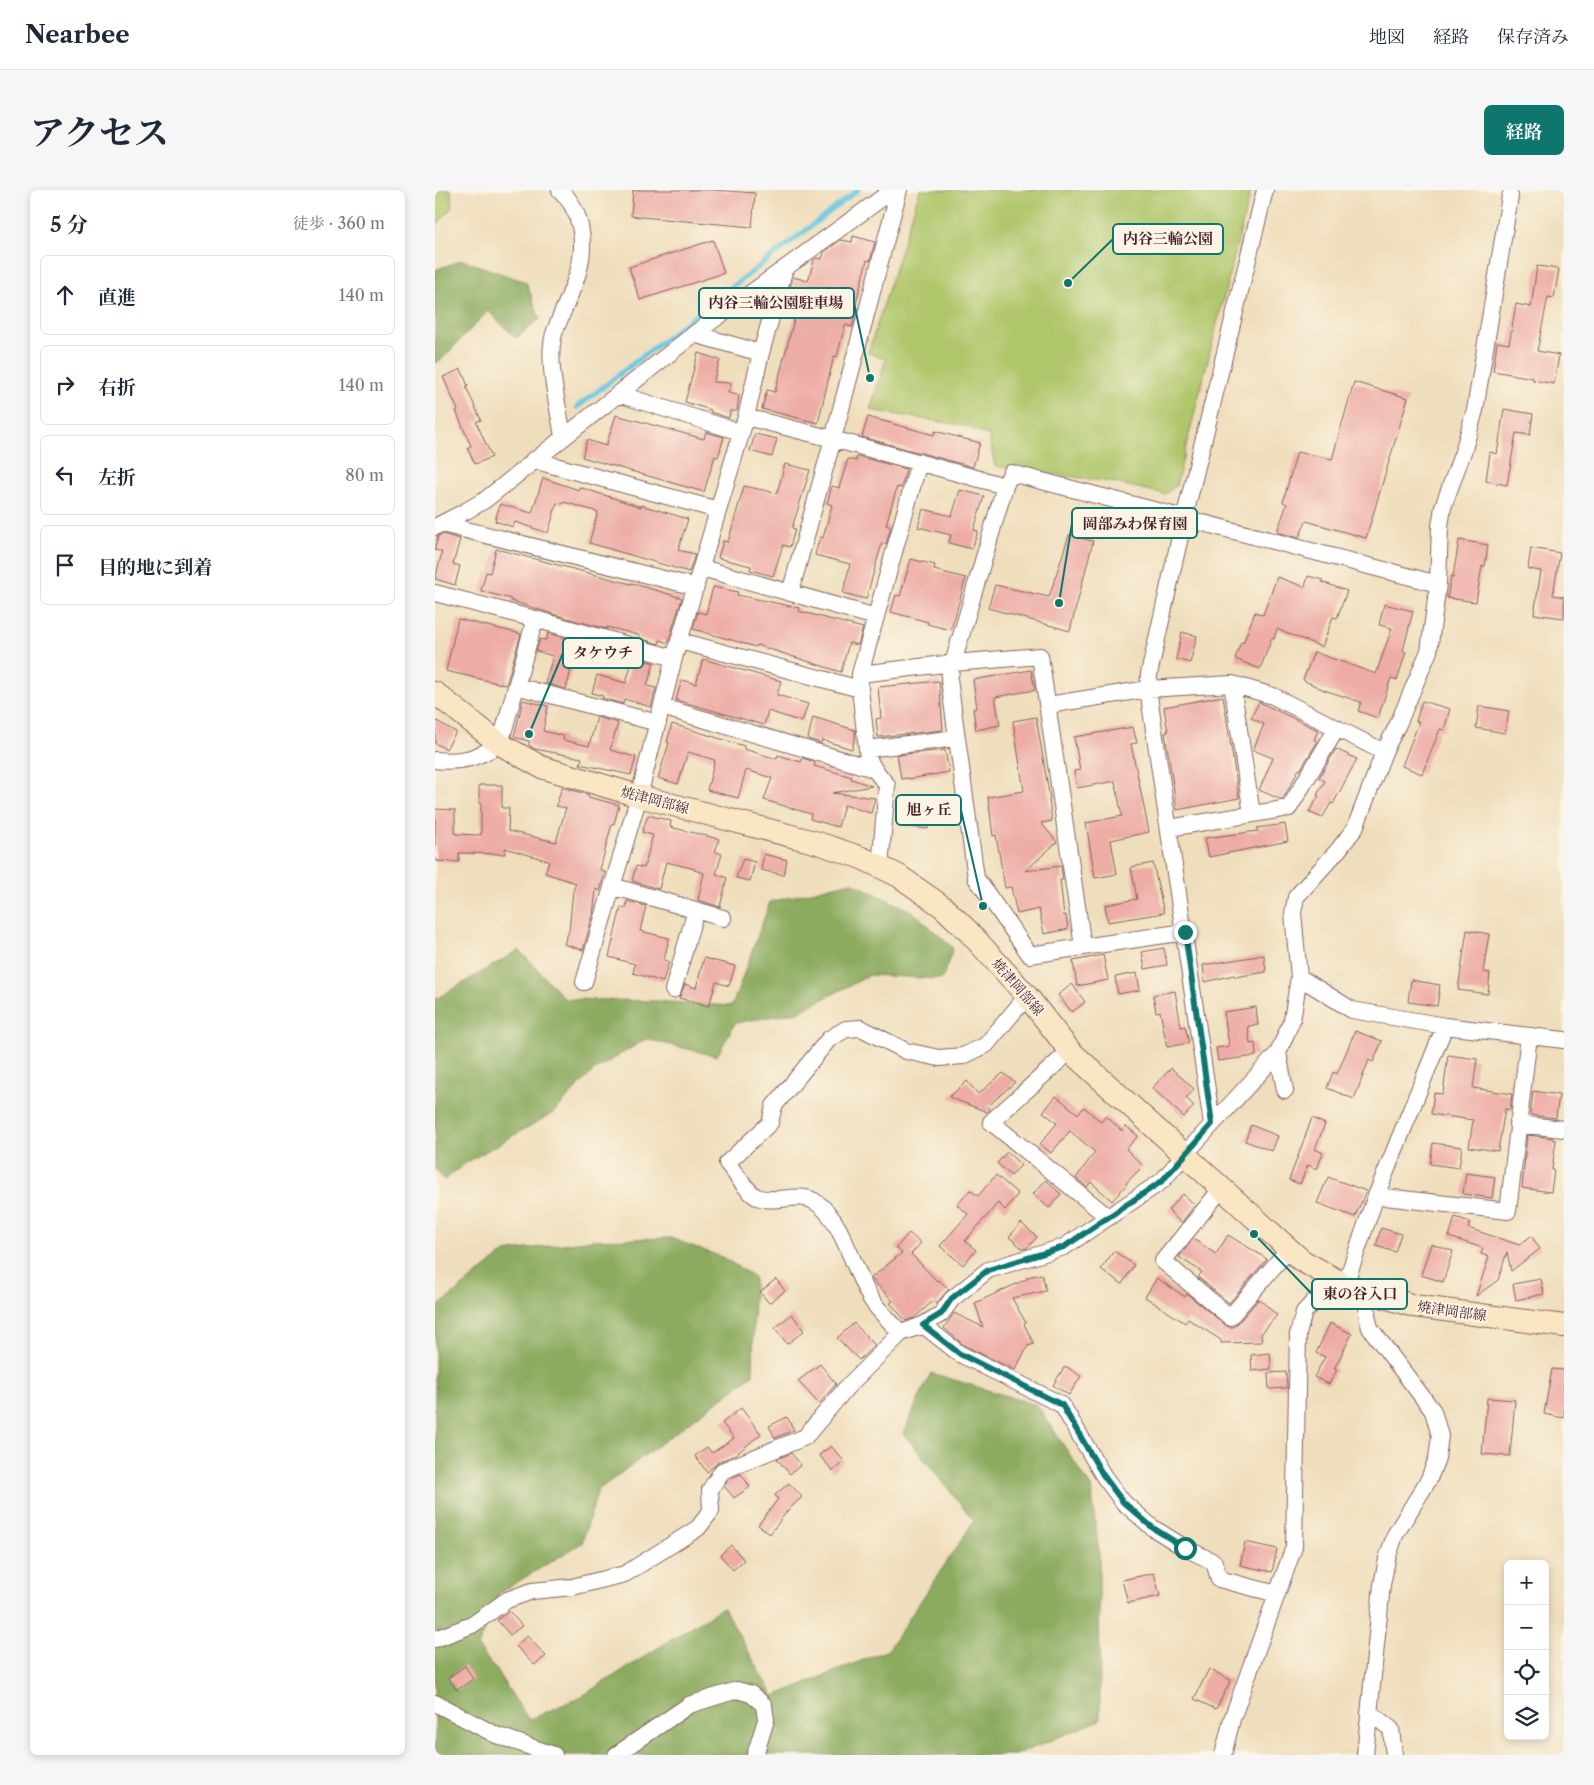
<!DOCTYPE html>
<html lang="ja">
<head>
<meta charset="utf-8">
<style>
	:root { --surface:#fff; --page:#f6f6f7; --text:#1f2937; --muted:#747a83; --line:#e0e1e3; --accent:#0f766e }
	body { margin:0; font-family:"Libre Caslon Text","Noto Serif JP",serif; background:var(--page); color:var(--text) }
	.controls { position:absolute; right:15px; bottom:15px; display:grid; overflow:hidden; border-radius:8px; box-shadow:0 2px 8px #0003 }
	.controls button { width:45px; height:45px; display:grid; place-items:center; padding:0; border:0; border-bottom:1px solid var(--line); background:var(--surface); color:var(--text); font:25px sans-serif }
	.stop { position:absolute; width:15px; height:15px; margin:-11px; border:4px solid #0f766e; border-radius:50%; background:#fff }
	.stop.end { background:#0f766e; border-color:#fff; box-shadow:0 1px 5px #0008 }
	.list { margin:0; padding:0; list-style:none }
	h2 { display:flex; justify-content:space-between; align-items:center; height:65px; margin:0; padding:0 20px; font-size:21px }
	h2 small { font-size:16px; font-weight:400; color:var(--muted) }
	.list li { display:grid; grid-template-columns:32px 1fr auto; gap:15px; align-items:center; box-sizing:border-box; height:80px; margin:0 10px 10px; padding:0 10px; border:1px solid var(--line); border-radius:8px }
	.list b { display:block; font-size:19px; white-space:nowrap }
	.list em { font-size:16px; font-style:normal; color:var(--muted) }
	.icon { flex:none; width:28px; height:28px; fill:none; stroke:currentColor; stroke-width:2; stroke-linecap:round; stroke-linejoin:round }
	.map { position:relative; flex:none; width:1129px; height:1565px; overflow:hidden; border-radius:8px }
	header { display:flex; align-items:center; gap:30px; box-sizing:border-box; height:70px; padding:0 25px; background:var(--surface); border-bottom:1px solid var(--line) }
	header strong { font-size:24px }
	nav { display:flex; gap:28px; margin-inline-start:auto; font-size:18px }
	.intro { display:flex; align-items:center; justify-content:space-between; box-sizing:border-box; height:120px; padding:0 30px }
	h1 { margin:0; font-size:35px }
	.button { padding:12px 22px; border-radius:8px; background:var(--accent); color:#fff; font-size:18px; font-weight:700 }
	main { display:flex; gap:30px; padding:0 30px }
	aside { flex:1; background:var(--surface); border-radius:8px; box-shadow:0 2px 8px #0003 }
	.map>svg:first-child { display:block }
</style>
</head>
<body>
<header>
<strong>Nearbee</strong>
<nav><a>地図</a><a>経路</a><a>保存済み</a></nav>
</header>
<div class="intro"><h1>アクセス</h1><a class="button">経路</a></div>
<main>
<aside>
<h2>5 分<small>徒歩 · 360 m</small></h2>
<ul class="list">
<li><svg class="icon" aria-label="ahead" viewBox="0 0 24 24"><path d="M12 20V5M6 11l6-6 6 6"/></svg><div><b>直進</b></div><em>140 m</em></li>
<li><svg class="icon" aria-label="right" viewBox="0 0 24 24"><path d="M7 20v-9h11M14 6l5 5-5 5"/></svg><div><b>右折</b></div><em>140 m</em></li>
<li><svg class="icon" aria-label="left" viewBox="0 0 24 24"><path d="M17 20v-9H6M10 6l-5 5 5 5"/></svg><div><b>左折</b></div><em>80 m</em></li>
<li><svg class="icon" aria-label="arrive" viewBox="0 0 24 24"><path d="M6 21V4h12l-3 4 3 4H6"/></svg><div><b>目的地に到着</b></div></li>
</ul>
</aside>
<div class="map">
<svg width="1129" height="1565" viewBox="0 0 1129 1565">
	<rect width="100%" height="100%" fill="#fcf5e5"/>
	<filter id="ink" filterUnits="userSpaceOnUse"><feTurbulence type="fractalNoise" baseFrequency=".02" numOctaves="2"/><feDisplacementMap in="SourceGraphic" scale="10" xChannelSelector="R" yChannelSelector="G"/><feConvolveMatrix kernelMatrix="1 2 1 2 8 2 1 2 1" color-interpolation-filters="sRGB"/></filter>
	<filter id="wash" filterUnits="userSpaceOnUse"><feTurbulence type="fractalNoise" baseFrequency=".0096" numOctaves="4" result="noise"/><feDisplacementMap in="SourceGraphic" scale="20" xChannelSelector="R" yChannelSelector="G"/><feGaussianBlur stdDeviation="1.12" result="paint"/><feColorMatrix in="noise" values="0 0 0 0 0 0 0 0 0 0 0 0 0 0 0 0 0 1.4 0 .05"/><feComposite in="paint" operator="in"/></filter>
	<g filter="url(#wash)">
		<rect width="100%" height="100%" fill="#efdebc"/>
		<path fill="#afc66a" stroke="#7c724a" d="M0,0h16l1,17 -17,20z
			M485,0h331l-75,296 -11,8 -54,-12 -116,-16 -6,-30 -23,-10 -96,-16 16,-51 -18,-6z"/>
		<path fill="#8bab5e" stroke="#6a6544" d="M27,70l64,22 14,37 -24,19 -28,-27 -46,48 -7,4v-93z
			M416,692l62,30 40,36 -11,31 -72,-4 -72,37 -63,11 -18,33 -71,-17 -53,32 -40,42 -86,49 -23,18 -9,-12v-171l1,2 83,-49 46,49 91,2 76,5 38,-104z
			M236,1048l53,20 30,19 -1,98 -155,115 -16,53 -83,50 -21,54 17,22 34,51 53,-24 141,-89 51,89 114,-46 86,-129 -71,-88 28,-60 106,32 54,82 8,67 1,166 -84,35h-581v-446l70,-57 86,-12z"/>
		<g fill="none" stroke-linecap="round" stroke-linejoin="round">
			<path stroke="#61c5de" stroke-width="5" d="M142,217l281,-217"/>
		</g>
		<g id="blocks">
			<path fill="#edaca5" d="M198,0h81l41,3 -3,34 -121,-11z
				M418,46l22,6 -5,19 -3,-1 -12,47 2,1 -5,19 -7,-2 -8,32 -3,-1 -16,67 -56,-14 5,-19 8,2 26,-99 -12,-3 4,-13 15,4 6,-21 3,-2 5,1 2,-7 17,-12 11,2z
				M278,50l11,33 -84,27 -11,-33z
				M1102,76l22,3 -5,29 -6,-1 -11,54 22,4 -5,29 -21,-4v-2l-40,-7 4,-29 12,2 7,-40 15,3z
				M263,163l22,7 -7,22 18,1 -3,10 11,2 -2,16h-7l-1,7 -19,-6 1,-2 -26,-8z
				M26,179l7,17 -2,1 15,33 -5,2 16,35 -17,7 -8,-16 4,-2 -15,-35 2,-1 -15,-33z
				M919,192l54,16 -42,140 -60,-17 -7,17 -22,-6 10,-28 -4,-2 14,-50 35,7z
				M1069,219l29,5 -3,21 -14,-2 -9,52 -21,-4 4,-29 7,2z
				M181,225l88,24 2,-7 18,5 -6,20 -3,-1 -11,36 -122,-35 5,-17 19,6z
				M433,227l66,18 1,-4 45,12 -7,24 -111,-30z
				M320,244l22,5 -5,18 -22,-6z
				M422,266l49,13 -5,19 -4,-1 -11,38 5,2 -5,17 -4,-1 -16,56 -23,-6 7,-29 -35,-9 5,-18 3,1 9,-33 -5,-2 5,-17 7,2 9,-29 8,2z
				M350,274l25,6 -18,58 3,1 -5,18 -7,-2 -10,31 -23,-6 1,-4 -33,-8 5,-17 5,1 16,-56 33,7z
				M108,288l36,12v-3l62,20v-2l47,14 -10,31 17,4 -6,18 -100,-29 9,-31 -34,-10 -1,2 -6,-1 -9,30 -33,-11 -2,5 -18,-6 5,-17 32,9z
				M525,300l24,6 -10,34 4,1 -6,18 -23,-6 2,-8 -33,-8 5,-18 29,7z
				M7,344l18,5 -7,25 7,2 -5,19 -20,-6 7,-27 -7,-2v-2l3,-12z
				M634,345l24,6 -23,90 -82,-23 7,-23 54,12z
				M1024,350l29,5 -3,21h-3l-6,36 -29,-4 4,-22 2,1z
				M1096,358l29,5 -7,42 11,2v21l-30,-4 7,-43 -13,-2z
				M61,359l135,35v-1l51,15 -14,45 -8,-3 -1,4 -20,-6v-3l-32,-8v2l-54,-15 -42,-13v-2l-30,-8 5,-19 4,1z
				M476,369l24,6 -1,5 32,8 -15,52 -24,-6 1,-2 -37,-10 5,-17 4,1z
				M873,386l15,4 -1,2 25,9 -10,27 -4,-1 -11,30 -45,-18 -3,10 -2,-1 -12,31 -25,-10 6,-17 2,1 12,-31 8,3 14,-38 28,10z
				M278,397l25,5 -1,3 63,13 -1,3 64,17 -5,17 -9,-2 -8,29 -84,-27 -1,2 -63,-18 5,-17 8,2z
				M949,414l29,7 -10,40 3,1 -9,28 -6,-2 -13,40 -20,-7 3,-9 -37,-12 -21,-10 11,-28 62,22 16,-46 -13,-3z
				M23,429l63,15 -15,51 -60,-14z
				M747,442l15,4 -7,27 -14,-4z
				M113,443l53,15 -4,17 -23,-6 -8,30 -21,-6 8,-27 -17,-5 4,-12 6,1z
				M198,467l21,6 -7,23 9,2 -5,19 -27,-8 -1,5 -21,-6 1,-2 -11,-3 5,-18 29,8z
				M268,469l78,22 -4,14 31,9 -6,18 -34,-11 -4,14 -88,-25 6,-20 14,4z
				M596,480l4,20 -40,7 5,28 -24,5 -3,-21 4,-1 -4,-28z
				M504,491l4,49 -65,7 -2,-18 5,-1 -3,-31z
				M788,506l16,102 -62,12 -12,-77 3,-1 -4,-25z
				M88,510l25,6 -5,25 21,5 -1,4 26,6 8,-29 21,6 -8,27 26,7 -5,18 -51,-11 2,-6 -47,-9 -6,-4v-4l-15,-4z
				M987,511l28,8 -6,21 -4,-1 -18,45 -20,-8 17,-44 -3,-1z
				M824,512l59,28 -4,10 4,1 -18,29 -1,-1 -16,30h-3l-21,-9 14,-32 -20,-8 11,-26 -13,-6z
				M1044,516l30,5 -4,22 -29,-5z
				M378,527l42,13v7l-3,12 -30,-9 -1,3 -13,-4z
				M601,527l14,82 -1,1 3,21 -11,2 16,19 -32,29 36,-5 2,14h-3l4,36 2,-1 2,14 -24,5 -5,-25 -22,5 -6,-27 -6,1 -9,-53 -3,1 -5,-39 36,-6 -11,-70z
				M0,530l21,12 -10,17 -11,-6z
				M237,534l72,22v3l33,10 1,-4 23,7 1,-4 13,4 -1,4 38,11 -1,2 21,7 -40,7 43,5 -4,15 -27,-8 -6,22 -28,-8 1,-5 -47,-14 8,-22 -26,-8 -8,28 -31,-8 8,-30 -27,-8 -10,32 -20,-6 11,-35 -2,-1z
				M698,537l4,16 -6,1 18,88 -38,8 6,34 -22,4 -9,-55 36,-7 -7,-35 -38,7 -3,-17 6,-1 -6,-33z
				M901,559l21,10 -24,45 -2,-1 -9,15 -13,-6 10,-16 -2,-1 8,-14 -6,-3z
				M510,560l4,22 -40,7v-1l-8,1 -4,-24z
				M44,595h23v23h7l-1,23 48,11 10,-34 -10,-2 6,-19 27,8 -1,2 31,8 -5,19 -2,-1 -12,47 5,2 -5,19 -4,-2 -3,27 -10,34 -19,-6 5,-13 4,-40 3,-8 -31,-10 4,-12 -44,-13v6l-46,-1v9l-24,-1v-52l20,1v24l26,1v-32h-2z
				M472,611l24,3 -3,25 -23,-3z
				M213,625l23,6 -1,6 49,12 -4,13 7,2 -6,20 11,4 -7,29 -22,-7 6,-27 -10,-3 1,-1 -29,-7 -7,27 -27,-8 4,-15 8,2 9,-33 -11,-3z
				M850,634l3,17 -79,16 -4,-19 53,-7 -1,-3z
				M329,664l23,6 -3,15 -23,-5z
				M308,669l12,3 -5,19 -14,-3z
				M718,673l11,50 -56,9 -3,-17 32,-6 -6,-32z
				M192,711l19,5 -6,25 29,7 -5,22 5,2 -6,20 -30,-9 2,-9 -26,-7 12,-50 5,1z
				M1032,740l22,4 -6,38 7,1 -2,21 -30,-4z
				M729,758l3,17 -22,4 -3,-17z
				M668,765l5,25 -31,6 -4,-25z
				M829,765l2,17 -31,5 -1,-2 -29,7 -2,-17z
				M269,768l31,8 -6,20 -13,-4 -7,24 -30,-8 6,-14 11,4z
				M702,783l3,17 -22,4 -3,-17z
				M976,790l29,5 -3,21 -29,-4z
				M637,794l13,18 -13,10 -14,-17z
				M740,801l6,36 4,-1 4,17 -22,4 -7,-36 -4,1 -3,-17z
				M821,817l2,18 -10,1 2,18 5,-1 1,13 -38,5 -2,-13 13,-2 -5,-34z
				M920,841l27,10 -9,21 -4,-2 -15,39 -27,-11 6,-16 4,2z
				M1013,865l29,4 -4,29 39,6 -2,16 -5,-1 -7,42 -29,-4 4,-27 -42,-6 3,-21 9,1z
				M736,878l23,21 -8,9 8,8 -10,11 -32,-29z
				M568,883l12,9 -27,24 2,3 -3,3 -38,-15 18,-16 11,13z
				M1098,901l26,4 -3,23 -26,-3z
				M621,906l22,18 6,-7 17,15 5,-6 16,15 4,-5 12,10 -12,13 17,17 -17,17 1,1 -15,17 -21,-19 -4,5 -11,-9 19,-26 -25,-21 -19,22 -11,-9 17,-21 -14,-11z
				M877,928l13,6 -10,25 8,4 -6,16 -9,-4 -8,19 -11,-4z
				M816,935l27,11 -6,15 -27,-10z
				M1092,945l26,3v2h3l-4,30h2l-3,22 -29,-4z
				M998,953l29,4 -3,21 -29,-4z
				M572,962l14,13 -10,11 -14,-13z
				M1031,983l29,4 -3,21 -29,-4z
				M561,985l22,19 -13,16 -7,-7 -33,38 11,9 -13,15 -23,-19 28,-32 -11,-9 13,-15 8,6z
				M893,987l38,14 -11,26 -38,-14z
				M611,990l15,14 -12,14 -16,-14z
				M748,1004l12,11 -14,18 -13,-13z
				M1020,1027l15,5 -2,6 51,17 12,-9 9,13 -29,22 -4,-19 -9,28 -22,16 13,-39 -8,-3 2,-6 -34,-11z
				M586,1033l16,14 -10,11 -4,1 -14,-12z
				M946,1038l20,6 -6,18 -19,-6z
				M474,1043l12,10 -10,11 26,27 2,-1 10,9 -13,15 -3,-3 -19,17 -8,3 -16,-18 3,-2 -22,-23 31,-25 -6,-5z
				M793,1045l39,24 -38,44 -31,-26 4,-5 -23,-15 14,-18 23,15z
				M996,1054l22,7 -10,31 -22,-7z
				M679,1061l20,14 -12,19 -21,-15z
				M607,1084l4,17 -34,7 14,25 -2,1 10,20 -6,2 -13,24 -50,-24 -21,-18 10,-15 29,14 -8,-24 52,-24v-2z
				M722,1088l28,19 2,-3 41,33h5l4,-3 22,-25 18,16 -16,19 1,8 -41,1v-3l-33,-21 -3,4 -40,-26z
				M341,1089l9,12 -16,12 -9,-11z
				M1106,1089l3,15 -28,6 -3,-16z
				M357,1124l12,17 -17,13 -12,-16z
				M419,1133l21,22 -16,15 -22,-22z
				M895,1133l22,11 -18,35 3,1 -8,14 -15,-7 11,-20 -9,-4z
				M835,1163l1,16 -19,2 -1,-16z
				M385,1174l16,20 -17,20 -21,-23z
				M630,1176l16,10 -12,19 -16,-10z
				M1117,1179l12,1v48l-20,-4z
				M851,1182l1,16 -18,1 -1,-16z
				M1052,1208l28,2 -5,56 -28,-2z
				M306,1218l20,26 -26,21 -17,7 -11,10 -12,-16 12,-9 5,6 22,-15 -12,-15z
				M352,1227l7,13 -19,8 -6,-12z
				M396,1256l13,15 -11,10 -14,-16z
				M356,1263l10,12 -11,9 -13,-15z
				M306,1284l9,13 -16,11 -10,-12 5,-7z
				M354,1293l13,14 -15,14 -17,23 -12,-9 20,-26 -3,-4z
				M810,1352l32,7 -5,23 -32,-7z
				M296,1355l13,15 -11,10 -13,-15z
				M719,1383l6,23 -32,7 -6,-23z
				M74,1421l13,15 -12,9 -13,-15z
				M92,1446l19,20 -12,9 -18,-19z
				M30,1476l8,13 -16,11 -9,-12z
				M774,1479l22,11 -15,29 -22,-10z"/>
		</g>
	</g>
	<g filter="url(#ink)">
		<use href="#blocks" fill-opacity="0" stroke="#84625e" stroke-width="1"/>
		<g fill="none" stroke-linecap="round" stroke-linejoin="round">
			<defs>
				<path id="minor" d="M125,0c10,9 17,23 20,36 8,36 -8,62 -21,95 -2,5 -5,11 -6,17 -6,26 6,72 10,99
					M259,144l67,19
					M183,204l122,38
					M311,227l87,22 172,47
					M98,270l185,50
					M7,334l254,63
					M0,337l31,-16 19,-11 209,-166 199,-144
					M267,378l174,49
					M0,403l100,26 139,39
					M355,403l43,-154 66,-249
					M245,451l180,48
					M425,484l93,-11 -4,16 27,199 54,77 53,-8
					M797,494l20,130
					M81,496l142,37
					M613,515l100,-16 84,-5 41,12 111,56
					M227,517l212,62
					M432,559l90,-11
					M0,570c27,3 42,-2 65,-16l35,-125
					M734,638l120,-20 48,-80
					M445,677l7,-82 -13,-16 -6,-11 -8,-69v-15l59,-212
					M177,696l111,32
					M750,742l-102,15 -43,-291 -87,7 52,-177 6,-13 427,111
					M864,787l53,33 93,16 119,14
					M149,792l55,-186 35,-138 72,-241 15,-64 24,-85
					M238,800l23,-80
					M635,861l-79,71 117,95
					M843,863l7,37
					M777,934l-64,-435 1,-15 35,-155 81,-329
					M1082,934l47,5
					M787,998l-59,73 67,56 59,-68
					M941,1006l132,15 21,-175
					M910,1095l31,-89 69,-170
					M488,1135l37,29 102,51 41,70 20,27 30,26 32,20 29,14 5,17 58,15
					M466,1143c-10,-11 -23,-22 -30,-34 -17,-27 -28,-79 -54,-96 -18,-13 -40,2 -60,-6 -9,-4 -23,-26 -30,-34l43,-40 4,-17 55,-67 17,-10 15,-1 45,23 33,7 24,-2 23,-11 41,-49
					M0,1449l37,-14 35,-25 25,-9 40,-4 53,-13 73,-46 13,-17 -1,-21 12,-19 83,-34 42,-50 54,-54 22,-8 18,-11 11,-15 36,-29 76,-23 98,-66 23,-27 93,-101 14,-33 7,-43 -6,-64 3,-16 43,-48 16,-21 29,-76 14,-28 31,-73 9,-67 2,-58 3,-19 21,-58 11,-39 35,-214
					M0,1513l61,32 58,20
					M934,1522l22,17 3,26
					M181,1565l73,-50 48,-15 14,4 13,11 2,15 -11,35
					M788,1565l9,-36 62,-172 4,-213 6,-22 30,-32
					M930,1565l17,-170 5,-26 8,-24 34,-56 8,-21 3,-22 -7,-25 -63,-83 -3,-13 1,-22"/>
				<path id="secondary" d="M0,503l65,51 41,23 98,29 179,47 44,15 37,18 44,31 26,25 58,64 43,55 231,209 44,25 69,21 150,20"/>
			</defs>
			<use href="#minor" stroke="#84625e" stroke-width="18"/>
			<use href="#secondary" stroke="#84625e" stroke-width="24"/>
			<use href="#minor" stroke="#fff" stroke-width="16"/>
			<use href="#secondary" stroke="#fbe6c4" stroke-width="22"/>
		</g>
	</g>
	<g fill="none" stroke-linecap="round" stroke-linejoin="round" filter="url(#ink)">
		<path stroke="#0f766e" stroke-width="6" d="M750,1358l-32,-20 -30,-26 -20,-27 -41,-70 -102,-51 -37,-29 18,-11 11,-16 36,-28 76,-23 98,-66 50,-57 -27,-192"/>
	</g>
	<g text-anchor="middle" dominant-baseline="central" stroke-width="4" stroke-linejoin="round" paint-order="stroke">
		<g font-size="14" fill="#4a1f2b" stroke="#fcf5e5">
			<text transform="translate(220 610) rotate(15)">焼津岡部線</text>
			<text transform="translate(583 797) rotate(49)">焼津岡部線</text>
			<text transform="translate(1017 1121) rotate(8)">焼津岡部線</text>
		</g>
	</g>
	<path fill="none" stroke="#0f766e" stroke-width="2" d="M633 93L678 49M435 188L419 113M624 413L637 333M94 544L128 463M548 716L526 620M819 1044L877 1104"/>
	<g fill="#0f766e" stroke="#fcf5e5" stroke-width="2">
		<circle cx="633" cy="93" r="5"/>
		<circle cx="435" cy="188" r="5"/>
		<circle cx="624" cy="413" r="5"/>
		<circle cx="94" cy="544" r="5"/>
		<circle cx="548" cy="716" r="5"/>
		<circle cx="819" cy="1044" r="5"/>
	</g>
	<g fill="#fcf5e5" stroke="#0f766e" stroke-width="2">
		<rect x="678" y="34" width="110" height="30" rx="5"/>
		<rect x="264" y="98" width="155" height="30" rx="5"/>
		<rect x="637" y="318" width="125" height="30" rx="5"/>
		<rect x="128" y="448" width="80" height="30" rx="5"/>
		<rect x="461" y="605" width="65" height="30" rx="5"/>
		<rect x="877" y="1089" width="95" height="30" rx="5"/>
	</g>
	<g font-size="15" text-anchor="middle" font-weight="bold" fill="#4a1f2b">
		<text x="733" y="54">内谷三輪公園</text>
		<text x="341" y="118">内谷三輪公園駐車場</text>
		<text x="700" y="339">岡部みわ保育園</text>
		<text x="168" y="468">タケウチ</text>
		<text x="494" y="625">旭ヶ丘</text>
		<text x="925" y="1109">東の谷入口</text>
	</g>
</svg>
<div class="controls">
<button>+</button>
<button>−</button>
<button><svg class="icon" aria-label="locate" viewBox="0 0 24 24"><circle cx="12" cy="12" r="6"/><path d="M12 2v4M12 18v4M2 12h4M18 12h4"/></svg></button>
<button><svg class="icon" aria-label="layers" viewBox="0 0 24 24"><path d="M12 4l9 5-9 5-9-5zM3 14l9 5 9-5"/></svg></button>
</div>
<div class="stop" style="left:750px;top:1358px"></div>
<div class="stop end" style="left:750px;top:742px"></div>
</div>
</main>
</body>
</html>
